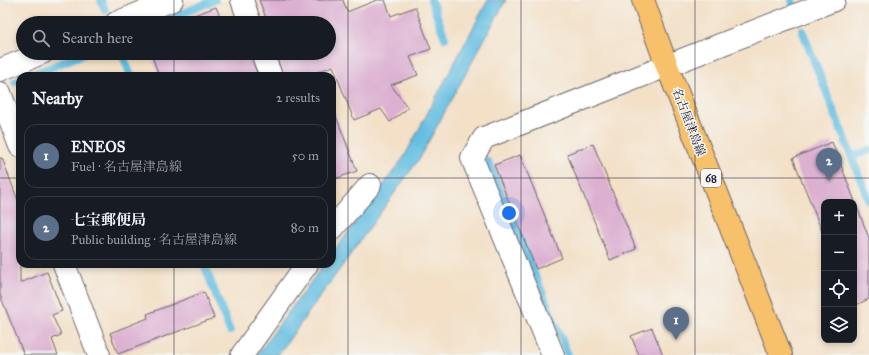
<!DOCTYPE html>
<html lang="en">
<head>
<meta charset="utf-8">
<style>
	:root { --surface:#171b24; --page:#20242c; --text:#f1f3f6; --muted:#9ea1a6; --line:#363941; --accent:#c8321e }
	body { margin:0; font-family:"IM FELL Great Primer","Noto Serif JP",serif; background:var(--page); color:var(--text) }
	.controls { position:absolute; right:12px; bottom:12px; display:grid; overflow:hidden; border-radius:8px; box-shadow:0 2px 6px #0003 }
	.controls button { width:36px; height:36px; display:grid; place-items:center; padding:0; border:0; border-bottom:1px solid var(--line); background:var(--surface); color:var(--text); font:20px sans-serif }
	.you { position:absolute; left:509px; top:213px; width:14px; height:14px; margin:-10px; border:3px solid #fff; border-radius:50%; background:#1a73e8; box-shadow:0 0 0 6px #1a73e833 }
	.badge { display:grid; place-items:center; width:26px; height:26px; border-radius:50%; background:var(--accent); color:#fff; font-size:13px; font-weight:700 }
	.pin { position:absolute; translate:-50% -33px; filter:drop-shadow(0 1px 2px #0008) }
	.pin::after { content:''; position:absolute; top:21px; width:14px; height:12px; background:inherit; clip-path:polygon(0 0,100% 0,50% 100%) }
	.list { margin:0; padding:0; list-style:none }
	h2 { display:flex; justify-content:space-between; align-items:center; height:52px; margin:0; padding:0 16px; font-size:17px }
	h2 small { font-size:13px; font-weight:400; color:var(--muted) }
	.list li { display:grid; grid-template-columns:26px 1fr auto; gap:12px; align-items:center; box-sizing:border-box; height:64px; margin:0 8px 8px; padding:0 8px; border:1px solid var(--line); border-radius:12px }
	.list b { display:block; font-size:15px; white-space:nowrap }
	.list p { margin:0; font-size:13px; white-space:nowrap; color:var(--muted) }
	.list em { font-size:13px; font-style:normal; color:var(--muted) }
	.icon { flex:none; width:22px; height:22px; fill:none; stroke:currentColor; stroke-width:2; stroke-linecap:round; stroke-linejoin:round }
	.map { position:relative; flex:none; width:869px; height:355px; overflow:hidden }
	.search { position:absolute; background:var(--surface); box-shadow:0 2px 6px #0003; left:16px; top:16px; width:320px; height:44px; display:flex; align-items:center; gap:10px; box-sizing:border-box; padding:0 14px; border-radius:22px; color:var(--muted); font-size:15px }
	.panel { position:absolute; background:var(--surface); box-shadow:0 2px 6px #0003; left:16px; top:72px; width:320px; height:196px; border-radius:12px }
	.map>svg:first-child { display:block }
</style>
</head>
<body>
<div class="map">
<svg width="869" height="355" viewBox="0 0 869 355">
	<rect width="100%" height="100%" fill="#f6f6f2"/>
	<filter id="ink" filterUnits="userSpaceOnUse"><feTurbulence type="fractalNoise" baseFrequency=".025" numOctaves="2"/><feDisplacementMap in="SourceGraphic" scale="8" xChannelSelector="R" yChannelSelector="G"/><feConvolveMatrix kernelMatrix="1 2 1 2 8 2 1 2 1" color-interpolation-filters="sRGB"/></filter>
	<filter id="wash" filterUnits="userSpaceOnUse"><feTurbulence type="fractalNoise" baseFrequency=".012" numOctaves="4" result="noise"/><feDisplacementMap in="SourceGraphic" scale="16" xChannelSelector="R" yChannelSelector="G"/><feGaussianBlur stdDeviation="0.9" result="paint"/><feColorMatrix in="noise" values="0 0 0 0 0 0 0 0 0 0 0 0 0 0 0 0 0 1.4 0 .05"/><feComposite in="paint" operator="in"/></filter>
	<g filter="url(#wash)">
		<rect width="100%" height="100%" fill="#f3e0c7"/>
		<path fill="#63bee1" stroke="#42708e" d="M488,0h18l-87,159 -141,196h-21l67,-91h8v-10l72,-97z"/>
		<g fill="none" stroke-linecap="round" stroke-linejoin="round">
			<path stroke="#63bee1" stroke-width="8" d="M101,0l4,10
				M431,0l14,38
				M792,0l1,4
				M159,23l56,-23
				M802,30l67,171
				M122,53l9,23
				M29,76l57,-23
				M15,82l5,-2
				M852,157l17,-7
				M488,162l80,193
				M204,264l26,67"/>
		</g>
		<g id="blocks">
			<path fill="#dcb0d1" d="M259,0h84l4,12 30,-12h8l6,16 24,-9 16,42 -21,8 8,18 -27,10 17,23 -18,14 -9,-13 -27,11 -21,-54 -26,10h-24l-8,-23h54v-30h-61z
				M216,7l7,16h-50l16,-6z
				M151,53h99l8,23h-99z
				M332,111h2l23,60 -25,9z
				M832,142l37,96v61l-15,7v-104h-30v38l-2,-6h1l-30,-76z
				M593,144l43,105 -26,11 -43,-106z
				M520,155l42,103 -26,11 -42,-104z
				M0,158h2l18,48v77l27,-11 15,39 -10,4 9,20 -9,4 6,16h-34l-24,-60z
				M204,292l10,26 -96,36 -8,-21 38,-15 -1,-4z
				M652,328l11,27h-24l-8,-19z"/>
		</g>
	</g>
	<g filter="url(#ink)">
		<use href="#blocks" fill-opacity="0" stroke="#6b646c" stroke-width="1"/>
		<g fill="none" stroke-linecap="round" stroke-linejoin="round">
			<defs>
				<path id="minor" d="M242,0l8,23
					M116,23l56,-23
					M262,53l9,23
					M0,70l42,-17
					M0,93l20,53
					M332,229l38,-44
					M64,264l35,91
					M242,355l65,-91
					M553,355l-81,-197 12,-20 350,-138"/>
				<path id="primary" d="M643,0l24,66 114,289"/>
			</defs>
			<use href="#minor" stroke="#6b646c" stroke-width="24"/>
			<use href="#primary" stroke="#6b646c" stroke-width="24"/>
			<use href="#minor" stroke="#fff" stroke-width="22"/>
			<use href="#primary" stroke="#f7c06b" stroke-width="22"/>
		</g>
	</g>
	<path fill="none" stroke="#22223b" stroke-width="1" stroke-opacity="0.55" d="M174,0v23M348,0v355M521,0v355M695,0v355M174,53v23M0,178h20M332,178h537M174,264v91"/>
	<g text-anchor="middle" dominant-baseline="central" stroke-width="3" stroke-linejoin="round" paint-order="stroke">
		<rect fill="#f6f6f2" stroke="#626272" stroke-width="1" x="701" y="169" width="20" height="18" rx="3"/>
		<g font-size="11" font-weight="bold" fill="#22223b">
			<text x="711" y="178">68</text>
		</g>
		<g font-size="12" fill="#22223b" stroke="#f6f6f2">
			<text transform="translate(689 122) rotate(69)">名古屋津島線</text>
		</g>
	</g>
</svg>
<div class="controls">
<button>+</button>
<button>−</button>
<button><svg class="icon" aria-label="locate" viewBox="0 0 24 24"><circle cx="12" cy="12" r="6"/><path d="M12 2v4M12 18v4M2 12h4M18 12h4"/></svg></button>
<button><svg class="icon" aria-label="layers" viewBox="0 0 24 24"><path d="M12 4l9 5-9 5-9-5zM3 14l9 5 9-5"/></svg></button>
</div>
<div class="you"></div>
<div class="pin badge" style="left:676px;top:340px;background:#5c6f8a">1</div>
<div class="pin badge" style="left:829px;top:181px;background:#5c6f8a">2</div>
<div class="search"><svg class="icon" aria-label="search" viewBox="0 0 24 24"><circle cx="10" cy="10" r="6"/><path d="M15 15l6 6"/></svg>Search here</div>
<section class="panel">
<h2>Nearby<small>2 results</small></h2>
<ul class="list">
<li><span class="badge" style="background:#5c6f8a">1</span><div><b>ENEOS</b><p>Fuel · 名古屋津島線</p></div><em>50 m</em></li>
<li><span class="badge" style="background:#5c6f8a">2</span><div><b>七宝郵便局</b><p>Public building · 名古屋津島線</p></div><em>80 m</em></li>
</ul>
</section>
</div>
</body>
</html>
